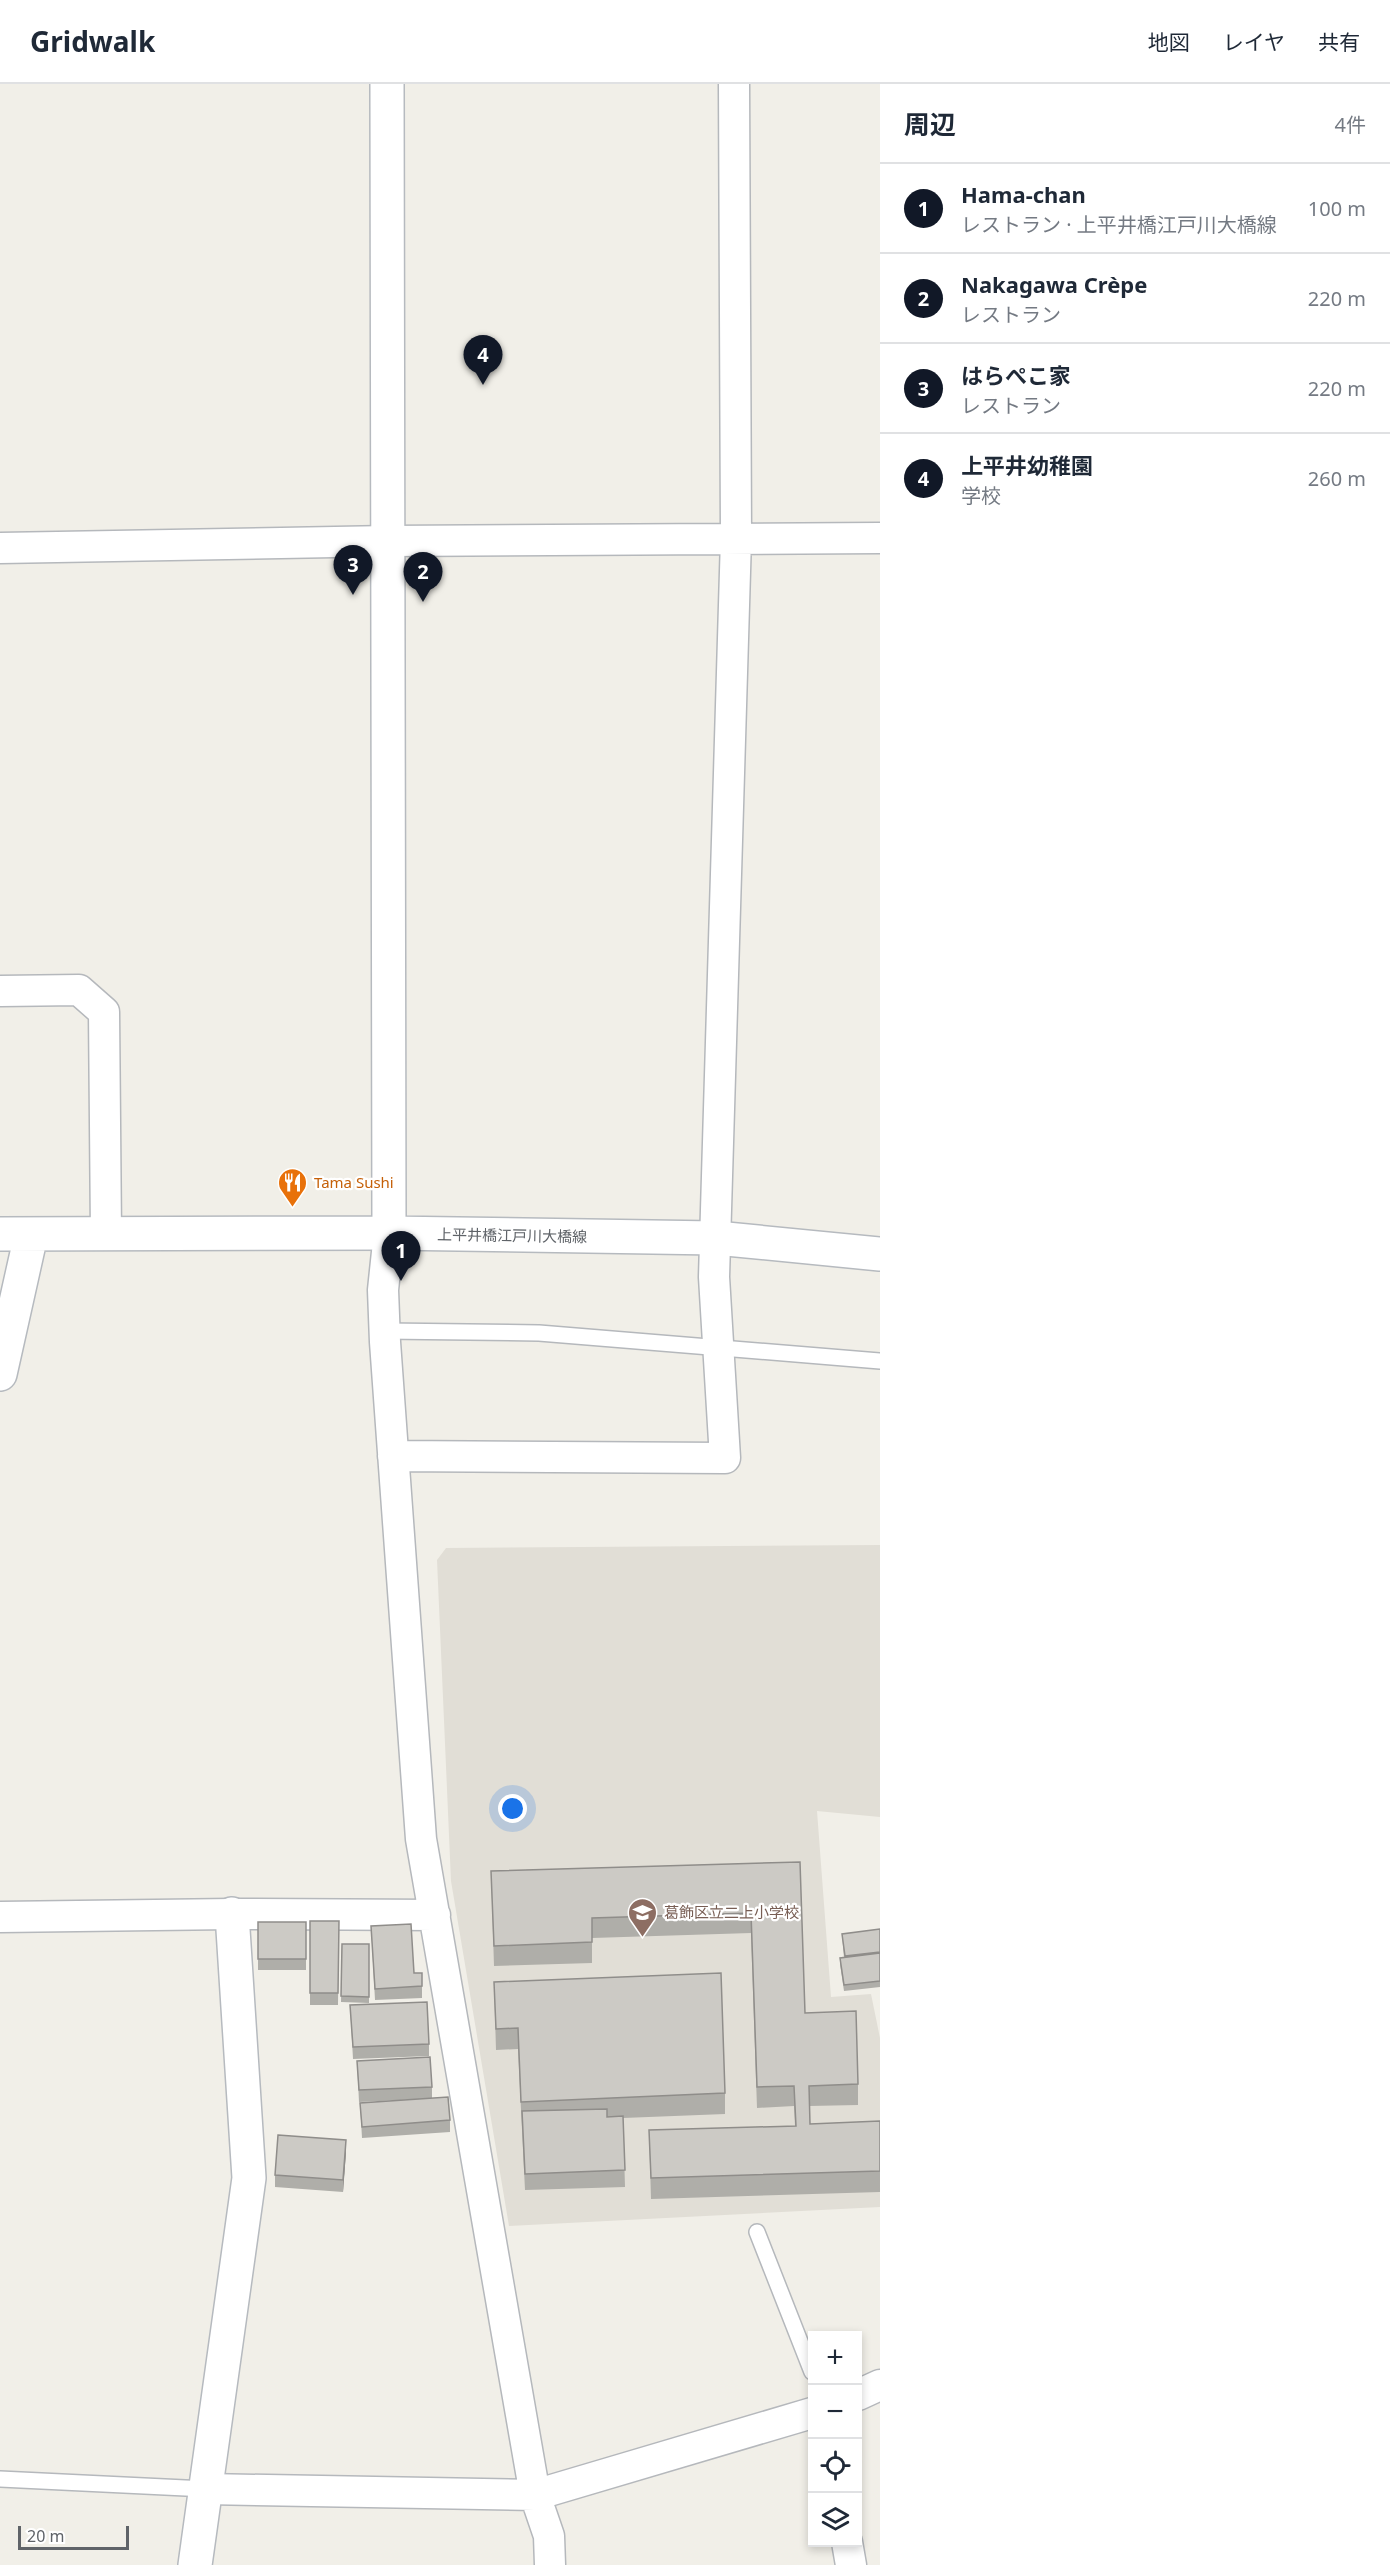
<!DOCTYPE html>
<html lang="ja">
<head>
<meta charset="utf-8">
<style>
	:root { --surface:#fff; --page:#f2f2f3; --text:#1f2937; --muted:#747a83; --line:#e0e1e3; --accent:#111827 }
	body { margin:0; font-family:"Noto Sans","Noto Sans JP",sans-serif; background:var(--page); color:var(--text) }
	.controls { position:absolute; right:18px; bottom:18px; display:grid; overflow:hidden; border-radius:0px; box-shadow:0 3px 9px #0003 }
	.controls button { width:54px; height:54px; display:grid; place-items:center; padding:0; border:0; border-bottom:2px solid var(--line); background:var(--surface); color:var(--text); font:30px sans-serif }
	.scale { position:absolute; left:18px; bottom:15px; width:111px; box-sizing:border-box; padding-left:6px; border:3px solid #5f6368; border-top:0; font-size:16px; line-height:21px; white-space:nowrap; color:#5f6368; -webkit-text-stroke:4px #fff; paint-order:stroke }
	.you { position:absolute; left:513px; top:1725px; width:21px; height:21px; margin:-15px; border:4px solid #fff; border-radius:50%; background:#1a73e8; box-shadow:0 0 0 9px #1a73e833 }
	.badge { display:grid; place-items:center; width:39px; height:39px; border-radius:50%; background:var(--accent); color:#fff; font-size:20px; font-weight:700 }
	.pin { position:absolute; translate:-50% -50px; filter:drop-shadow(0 2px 3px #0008) }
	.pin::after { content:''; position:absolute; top:32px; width:21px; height:18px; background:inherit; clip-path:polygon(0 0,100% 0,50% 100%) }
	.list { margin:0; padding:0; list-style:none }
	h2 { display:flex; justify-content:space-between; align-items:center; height:78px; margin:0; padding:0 24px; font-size:26px }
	h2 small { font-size:20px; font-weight:400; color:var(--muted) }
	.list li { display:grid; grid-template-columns:39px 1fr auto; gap:18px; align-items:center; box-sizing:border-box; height:90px; padding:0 24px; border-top:2px solid var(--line) }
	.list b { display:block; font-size:22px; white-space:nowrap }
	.list p { margin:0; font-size:20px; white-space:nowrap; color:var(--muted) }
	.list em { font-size:20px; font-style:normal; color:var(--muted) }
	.icon { flex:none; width:33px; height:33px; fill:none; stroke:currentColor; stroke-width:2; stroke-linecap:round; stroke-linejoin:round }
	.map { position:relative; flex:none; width:880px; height:2481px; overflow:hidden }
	header { display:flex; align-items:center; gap:36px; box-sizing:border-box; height:84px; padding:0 30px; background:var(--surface); border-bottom:2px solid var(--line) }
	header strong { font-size:28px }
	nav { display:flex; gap:33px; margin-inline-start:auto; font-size:21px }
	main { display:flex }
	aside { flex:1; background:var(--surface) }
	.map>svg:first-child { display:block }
</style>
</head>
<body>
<header>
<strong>Gridwalk</strong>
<nav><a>地図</a><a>レイヤ</a><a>共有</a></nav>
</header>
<main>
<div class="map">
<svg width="880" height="2481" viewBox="0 0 880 2481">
	<rect width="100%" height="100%" fill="#f1efe8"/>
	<path fill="#e1ded6" d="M880,1461v272l-63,-6 14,186 40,-3 9,44v169l-371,19 -58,-345 -14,-321 9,-12z"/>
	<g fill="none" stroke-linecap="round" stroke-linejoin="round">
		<defs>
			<path id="lane" d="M385,1247l154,2 341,28
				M757,2148l55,140
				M0,2395l206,10"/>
			<path id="street" d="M0,464l389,-7 491,-3
				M0,907l79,-1 25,22 2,222
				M389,1149l-6,57 2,52 36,497 114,656 14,41 1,29
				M393,1372l332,2 -11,-181 22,-739 -2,-454
				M0,1833l232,-3 203,1
				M858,2311l22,-10
				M206,2405l329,6 277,-82
				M847,2458l4,23"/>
			<path id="secondary" d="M387,0l2,1149
				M0,1150l389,-1 327,5 164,16
				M0,1290l31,-139
				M195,2481l54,-387 -17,-264"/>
		</defs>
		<use href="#lane" stroke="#b5b8bc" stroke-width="18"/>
		<use href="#street" stroke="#b5b8bc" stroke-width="33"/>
		<use href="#secondary" stroke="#b6babf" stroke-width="36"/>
		<use href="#lane" stroke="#fff" stroke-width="15"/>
		<use href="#street" stroke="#fff" stroke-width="30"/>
		<use href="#secondary" stroke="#fff" stroke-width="33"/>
	</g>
	<path fill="#afaea9" d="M800,1778l5,151 53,71v21l-49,1 1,18 70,-3v71l-229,7 -2,-69 146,-4 -1,-20 -37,2 -6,-175 -159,5v25l-98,3 -3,-95z
		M310,1837h29l-1,84h-28z
		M258,1838h48v48h-48z
		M371,1842l43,47 8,13v12l-47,2z
		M880,1845v58l-36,4 -4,-27v-6h4l-2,-24z
		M342,1860h27v59l-28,-1z
		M494,1898l231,111v21l-102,4 2,69 -100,3 -7,-141 -22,1z
		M350,1921l79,39v12l-76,3z
		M357,1977l75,26v11l18,22v12l-88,6 -2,-35 61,-4 -62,3z
		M346,2068l-3,40 -68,-5v-12z"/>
	<path fill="#8f8d8a" d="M346,2056v12l-3,40v-12z"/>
	<path fill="#cccac5" stroke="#8f8d8a" stroke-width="1.5" d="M800,1778l5,151 51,-2 2,73 -49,2 1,38 70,-3v50l-229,7 -2,-48 147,-4 -2,-40 -37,1 -6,-174 -159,5v24l-98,4 -3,-75z
		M310,1837h29l-1,72h-28z
		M258,1838h48v37h-48z
		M411,1840l3,49h8v13l-47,3 -4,-63z
		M880,1845v23l-35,4 -3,-22z
		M342,1860h27v53l-28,-1z
		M880,1869v28l-36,4 -4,-27z
		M721,1889l4,120 -204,9 -3,-74 -22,1 -2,-47z
		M427,1918l2,42 -76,3 -3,-42z
		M430,1973l2,30 -73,3 -2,-29z
		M448,2013l2,23 -88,7 -2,-24z
		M607,2025v8l16,-1 2,54 -100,4 -3,-63z
		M278,2051l68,5 -3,40 -68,-5z"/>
	<defs>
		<symbol id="restaurant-pin" viewBox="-11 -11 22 30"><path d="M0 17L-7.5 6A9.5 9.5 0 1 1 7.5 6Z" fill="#e8710a" stroke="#fff"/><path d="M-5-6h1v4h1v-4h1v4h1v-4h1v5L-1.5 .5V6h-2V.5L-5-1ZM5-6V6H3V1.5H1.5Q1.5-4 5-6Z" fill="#fff"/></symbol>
		<symbol id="school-pin" viewBox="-11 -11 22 30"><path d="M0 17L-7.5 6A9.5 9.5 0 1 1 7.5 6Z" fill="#8d6e63" stroke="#fff"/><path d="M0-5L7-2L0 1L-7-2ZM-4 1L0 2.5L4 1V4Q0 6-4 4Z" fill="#fff"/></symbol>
	</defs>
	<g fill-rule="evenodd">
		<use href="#restaurant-pin" x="276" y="1082" width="33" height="45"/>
		<use href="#school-pin" x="626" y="1812" width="33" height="45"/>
	</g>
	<g text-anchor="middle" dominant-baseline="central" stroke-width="4.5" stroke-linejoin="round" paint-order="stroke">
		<g font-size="15" fill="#c56008" stroke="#fff" text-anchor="start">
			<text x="314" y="1098">Tama Sushi</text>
		</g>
		<g font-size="15" fill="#5f6368" stroke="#fff">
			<text transform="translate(512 1151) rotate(1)">上平井橋江戸川大橋線</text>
		</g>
		<g font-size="15" fill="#785e54" stroke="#fff" text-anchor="start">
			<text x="664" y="1828">葛飾区立二上小学校</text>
		</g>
	</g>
</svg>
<div class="controls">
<button>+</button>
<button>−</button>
<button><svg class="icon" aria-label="locate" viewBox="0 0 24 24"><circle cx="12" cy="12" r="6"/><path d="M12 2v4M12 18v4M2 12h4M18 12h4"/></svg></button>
<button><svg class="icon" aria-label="layers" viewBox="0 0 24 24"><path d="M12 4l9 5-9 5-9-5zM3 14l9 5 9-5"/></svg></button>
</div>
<div class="scale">20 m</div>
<div class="you"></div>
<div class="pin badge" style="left:401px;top:1197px">1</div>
<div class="pin badge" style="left:423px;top:518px">2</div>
<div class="pin badge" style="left:353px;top:511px">3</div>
<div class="pin badge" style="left:483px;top:301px">4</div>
</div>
<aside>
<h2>周辺<small>4件</small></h2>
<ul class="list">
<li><span class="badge">1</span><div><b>Hama-chan</b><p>レストラン · 上平井橋江戸川大橋線</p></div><em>100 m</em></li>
<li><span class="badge">2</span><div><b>Nakagawa Crèpe</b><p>レストラン</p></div><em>220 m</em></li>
<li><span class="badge">3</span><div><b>はらぺこ家</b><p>レストラン</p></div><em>220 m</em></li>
<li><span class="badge">4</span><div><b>上平井幼稚園</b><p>学校</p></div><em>260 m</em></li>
</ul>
</aside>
</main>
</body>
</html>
